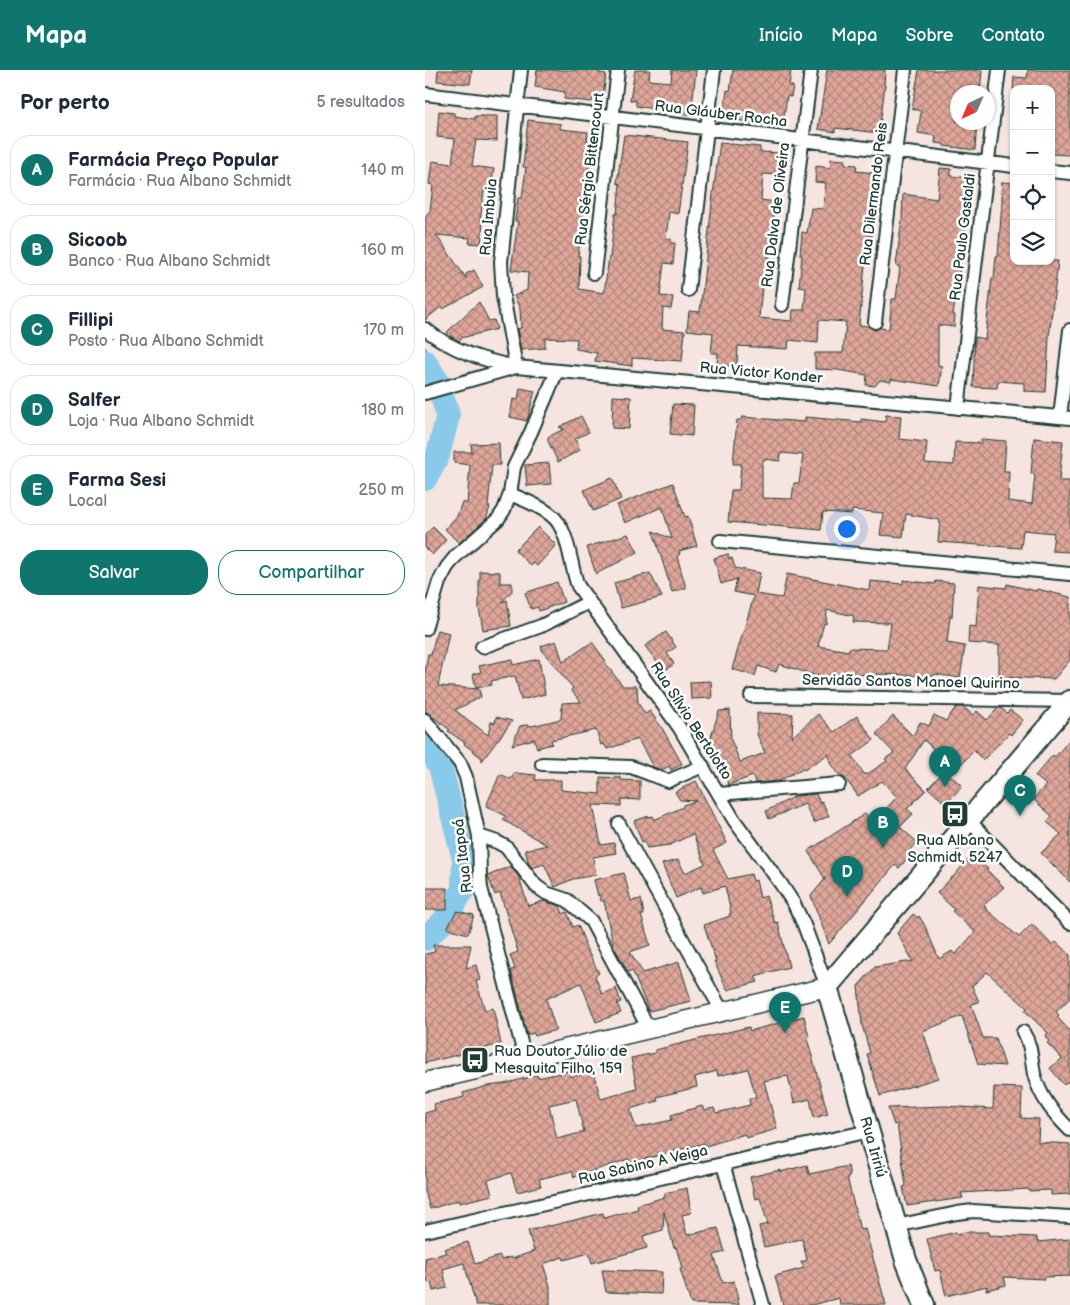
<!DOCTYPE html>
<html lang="pt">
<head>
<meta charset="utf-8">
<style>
	:root { --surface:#fff; --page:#f6f6f7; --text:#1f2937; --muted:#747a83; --line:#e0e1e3; --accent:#0f766e }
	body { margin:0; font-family:"Balsamiq Sans",sans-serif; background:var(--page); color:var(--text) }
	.controls { position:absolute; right:15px; top:15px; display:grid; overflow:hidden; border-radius:10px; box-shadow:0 1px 4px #0004 }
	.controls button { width:45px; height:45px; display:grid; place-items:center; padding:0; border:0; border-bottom:1px solid var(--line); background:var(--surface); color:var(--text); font:25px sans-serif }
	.compass { position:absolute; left:525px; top:15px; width:45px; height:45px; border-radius:50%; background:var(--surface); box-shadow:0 1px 4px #0004; rotate:224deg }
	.you { position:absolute; left:421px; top:458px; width:18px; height:18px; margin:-12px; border:4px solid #fff; border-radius:50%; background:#1a73e8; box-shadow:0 0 0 8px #1a73e833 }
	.badge { display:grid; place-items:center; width:32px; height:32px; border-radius:50%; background:var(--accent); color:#fff; font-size:16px; font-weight:700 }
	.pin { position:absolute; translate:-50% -41px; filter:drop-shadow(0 1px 2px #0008) }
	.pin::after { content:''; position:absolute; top:26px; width:18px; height:15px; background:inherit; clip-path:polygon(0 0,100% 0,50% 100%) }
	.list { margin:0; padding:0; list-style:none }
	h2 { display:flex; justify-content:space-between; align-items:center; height:65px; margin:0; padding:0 20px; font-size:21px }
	h2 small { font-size:16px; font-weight:400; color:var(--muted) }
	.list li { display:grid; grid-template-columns:32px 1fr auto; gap:15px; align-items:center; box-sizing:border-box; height:70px; margin:0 10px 10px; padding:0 10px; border:1px solid var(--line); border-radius:20px }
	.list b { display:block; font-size:19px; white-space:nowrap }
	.list p { margin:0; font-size:16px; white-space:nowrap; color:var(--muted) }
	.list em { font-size:16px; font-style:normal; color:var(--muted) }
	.actions { display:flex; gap:10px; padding:15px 20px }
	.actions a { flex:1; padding:11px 0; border:1px solid var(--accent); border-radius:20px; text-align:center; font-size:18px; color:var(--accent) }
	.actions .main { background:var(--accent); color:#fff }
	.icon { flex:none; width:28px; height:28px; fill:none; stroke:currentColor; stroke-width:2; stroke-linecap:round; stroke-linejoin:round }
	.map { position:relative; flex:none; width:645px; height:1235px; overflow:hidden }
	header { display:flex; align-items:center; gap:30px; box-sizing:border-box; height:70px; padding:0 25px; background:var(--accent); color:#fff }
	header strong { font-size:24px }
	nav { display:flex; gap:28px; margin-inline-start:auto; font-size:18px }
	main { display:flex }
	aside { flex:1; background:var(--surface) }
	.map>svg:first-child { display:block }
</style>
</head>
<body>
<header>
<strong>Mapa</strong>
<nav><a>Início</a><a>Mapa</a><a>Sobre</a><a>Contato</a></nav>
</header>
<main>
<aside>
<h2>Por perto<small>5 resultados</small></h2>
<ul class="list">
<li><span class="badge">A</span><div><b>Farmácia Preço Popular</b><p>Farmácia · Rua Albano Schmidt</p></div><em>140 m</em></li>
<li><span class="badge">B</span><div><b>Sicoob</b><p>Banco · Rua Albano Schmidt</p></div><em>160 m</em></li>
<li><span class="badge">C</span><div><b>Fillipi</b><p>Posto · Rua Albano Schmidt</p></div><em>170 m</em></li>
<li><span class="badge">D</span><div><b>Salfer</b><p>Loja · Rua Albano Schmidt</p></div><em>180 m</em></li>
<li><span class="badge">E</span><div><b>Farma Sesi</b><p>Local</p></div><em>250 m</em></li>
</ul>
<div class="actions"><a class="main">Salvar</a><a>Compartilhar</a></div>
</aside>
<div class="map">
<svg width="645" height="1235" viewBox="0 0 645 1235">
	<defs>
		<pattern id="water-waves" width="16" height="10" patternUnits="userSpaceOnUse" patternTransform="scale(1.25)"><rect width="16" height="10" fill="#89caea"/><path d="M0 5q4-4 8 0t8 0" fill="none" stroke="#6fa5be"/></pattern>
		<pattern id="building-cross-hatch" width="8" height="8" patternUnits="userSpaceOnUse" patternTransform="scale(1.25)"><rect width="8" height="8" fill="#dfa699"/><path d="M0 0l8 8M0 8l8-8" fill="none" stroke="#b4887e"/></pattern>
	</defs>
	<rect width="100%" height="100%" fill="#f5e4e0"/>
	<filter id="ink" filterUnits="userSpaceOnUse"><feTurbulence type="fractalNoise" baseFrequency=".02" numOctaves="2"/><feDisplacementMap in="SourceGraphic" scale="10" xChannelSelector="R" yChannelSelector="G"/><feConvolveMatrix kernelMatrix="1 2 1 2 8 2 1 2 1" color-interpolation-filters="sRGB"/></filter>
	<g filter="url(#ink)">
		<path fill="url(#water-waves)" stroke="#5f92a1" d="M0,277l19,26 -8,6 -11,-17z"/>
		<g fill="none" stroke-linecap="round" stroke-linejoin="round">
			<path stroke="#89caea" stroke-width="24" d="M0,292l11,17 12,36 -10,40 -13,24
				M0,673l15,23 24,93 -1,30 -17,30 -21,20"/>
		</g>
		<path fill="url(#building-cross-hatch)" stroke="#1f3d34" fill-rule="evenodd" d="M13,0h34l-2,14 -33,-3z
			M112,0h63l-1,3 7,1 -3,24 -10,-1 -1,5 -28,-3 1,-7 -30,-5z
			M210,0h15l-1,10 22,2 1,-12h24l-5,45 -55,-9v-5l-6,-1z
			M308,0h58l-2,16h4l-2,11 -4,-1 -5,33 -59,-12 4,-27 3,1z
			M402,0h58l-1,15h1l-6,48 -44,-5v4l-17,-3z
			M494,0h63l-2,22h-23v30h20l-2,28 -31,-4v-2l-9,-1 1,-7 -18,-3 3,-22 -9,-2z
			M603,0h42v85l-19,-1v-65h-38l1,-12 13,1z
			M14,41l15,2v3l21,3v-3h22v25l-21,-1 -4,26 22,3 -4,23 -6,-1 -4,30h3l-2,23 -12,-1 1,-5 -34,-3 30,43v-4l8,-4 9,17 -40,22 -2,-2 -16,13v-104l5,-5 3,-26 -4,-1 3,-23 20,3 3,-25 -18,-2z
			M103,50l33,4 -1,5 28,3 -1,11 3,1 -2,14h2l-12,98h2l-1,33 25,4 5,-36h1l5,-43h2l3,-30 -3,-1 7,-48 64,7 -10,72 -9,-2 -3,26 5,1v4h4l-2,21 -9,-1 -4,33 13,1 -2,12 -8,-1 -1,21 23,2 -3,30 -50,-3v8l-37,-5 2,-8 -21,-4 1,-10 -32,-1v10l-24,2 -4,-21 4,-1 -1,-19 -6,-13 13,-6 1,-18 -17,-2 7,-49h-3l3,-23h4l3,-22 1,-9h-3z
			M295,73l40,4v5l22,1 -2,22 -17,-1 -2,26 15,2 -8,56h3l-1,14h-3l-3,15h-2l-3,31 33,3 1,-11h11l2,-22 -7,-1 3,-32h-2l2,-23 5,1 4,-25 12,1 3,-26 -11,-1 1,-16 14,2 1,-9 14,1v4l12,1 -1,6 19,2 -5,50h3l-1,13 -4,-1 -9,90 9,1 7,4 5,-2 9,1 3,-30h4l4,-32 -4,-1 6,-48 1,-24 34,5 3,-31 11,1v7l21,2 -4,47h-2l-13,90h2l-1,12 -16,-2v40l4,1 -3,20 -48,-7v3l-11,-2 -5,6 -9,-1 1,-10 -29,-5 -23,-1v-16h28l3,-31 -27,-2 -1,23 -29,-3 -1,9 -50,-3 -1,18 -5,-1v3l-15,-1 1,-12h-7l2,-20 -26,-3 2,-19 11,1 13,-118z
			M577,112l12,1v78h44l-9,76 -3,55 -22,-1v-8l-26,-2 -1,7 -24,-1 2,-50 10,2 7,-61h2l2,-22h2l4,-54v-9h-1z
			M54,232l10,19 5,-1 3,9 -36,9 -2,3 -8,-5 -4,-4z
			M95,318l15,3 -8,30 -17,-4 3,-18 5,1z
			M188,326l18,1 -2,32 -17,-1z
			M248,334l21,1 -2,31 -22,-2z
			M461,345l15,1 -2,23 28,3 -2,21 29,2 1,-23 26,1v-4l25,2 -2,30h5l-1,30 24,3 3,-30h-4l3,-36 29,3 -4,40h11v71l-18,-1 2,-18 -31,-3 -2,18 -83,-6 2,-22 -34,-6 -3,23 -23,-2 3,-22 -31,-3v4l-29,-2 -2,18 -93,-8 3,-32h8l2,-26h-8l4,-44h4l1,-3 63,5v-5l56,5v-3l24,3zM356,383l22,2 -4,28h-5l-2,16 -30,-1v-34l2,-5 16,2z
			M156,346l8,16 -14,7 5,11 -22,12 -10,-21v-4l16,-8 -5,-2z
			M74,373l1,22h-8l-4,41 2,1 -4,12 -27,24 -14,-14 12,-13 5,-14 5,2 3,-39 -16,-2v-11h18l-1,-8z
			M124,393l2,21 -24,2 -2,-21z
			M187,408l9,21 -28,12 -9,-21z
			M248,413l12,34 3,-1 9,30 -18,5 1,3 -3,2 9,32 -14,4 -19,-61 19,8 -10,-32 -37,16 -8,-18z
			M8,457l13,13 -14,15 -7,-7v-13z
			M113,457l18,18 -19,21 -3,-3 -3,3 -16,-16z
			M203,464l10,18 -42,22 -9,-27z
			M303,484l1,5 3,-1 3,10 25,5 -4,21 26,4 5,-24 82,16 1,-9 33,3v-4l32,4 1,-3 18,2 -2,34 -2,-1 -3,27 18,3 -5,32 -25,-4 -1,2 -57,-2 -1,1 -34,-1 -2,6 -26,-5 -35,-11 -3,8 -18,-6 -3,10 -23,-7 22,-73 -20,-4 3,-13 -16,5 -7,-26zM402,540l27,6 -1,6 38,1 -4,26 -38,-1v3l-31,-5 6,-23 2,1z
			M55,501l20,1v11h12v8l-10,11 5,-2 4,26 -28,4 -4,-22v-28h1z
			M225,503l12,24 -41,11 -7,-25z
			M132,512l7,20 -25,9 -1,-4 -7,2 -6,-16z
			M582,514l29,7 1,-2 33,8v63l-16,19 -55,-2v-32l-31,-2 1,-17 7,1 3,-42 27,3z
			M12,560l12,3 -11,53 41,3 2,8 -26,13 33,25 3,-13 4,1 1,-6 16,4 -30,40v-3l-18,-14 1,-1 -17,-12 2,-1 -25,-19v-40l3,-17h3z
			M241,562l10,15 -9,6 7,11 -10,7 -19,-25z
			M131,571l7,21 29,-20 14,19 -2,1 19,24h14l1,17 7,11 5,-3 12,17 20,36 -11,6 -2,-4 -7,4 -9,-3 -15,-28 -31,10 -3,-5 -3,1 -5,-15 -45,10 1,4 -15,4 -3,-9 -22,6 8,-19 6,-1 6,1 29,-7 1,-16 19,-1 -10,-12 2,-2 -30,-36 -2,-6z
			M87,589l1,6 26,-6 6,35 -24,6 -6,-24 -24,5 1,4 -16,3 -3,-14 8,-2 -2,-6z
			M286,611l1,17 -21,1 -1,-17z
			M531,637h7l10,8 4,-4 10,9 11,-12h3l6,5 3,-3 13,10 -12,15 -2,-2 -26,27 -9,-9 -19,19 -31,-30 -19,29 21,21 -19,19 6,5 -13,13 17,15 -9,10 3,2 -12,14 -4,-3 -66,79 -18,-48 14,-17 -17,-28 58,-38 4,13 27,-29 -15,-16 -24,15 -13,-18 -5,-2 -9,-13 -3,-9 -24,16 -1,-2 -24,13 -24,2 -2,-7 -25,9 -9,-32 -2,1 -6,-17 8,-26 11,-1 1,30 9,22 25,-9 -8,-19v-21l36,1 -1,23 26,-23 16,18 23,-16 17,24 -22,16 12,18h1l1,1 21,-14 -2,-2 9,-6 -18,-19 17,-18 20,20 7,-14 9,4 5,-11 12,6z
			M645,669v143l-29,-29 20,-19 -14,-12 5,-6 -19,-17 13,-14 -11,-9 18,-21 2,2z
			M520,700l17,16 -16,18 -18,-16z
			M89,703l22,2 -1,5h26v10l39,4v-17l21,1v2l19,1v19l-19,-1v7l-28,-1 8,40 13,-2 2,10 -23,4 3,18 -23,4 -18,8 -11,-23 -12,4 -3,-4 -4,-14 22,-5 -44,-25 3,-4 -20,-10 14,-32 11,5z
			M271,711l31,62 -14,7 15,29 23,-5 2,7 3,-1 4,18 6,-2 9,27 3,-1 11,45 -34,9 3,6 -31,8 -13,-29h2l-12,-36 26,-9 -1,-2 2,-1 -6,-27 -22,7 -2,-6 -25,11 -14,-34 16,-4 7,13 20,-9 -12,-30 -23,11 -23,3 -3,-7 -2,1 -8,-21 15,-5v1l4,-1 1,4 29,-13v-2l13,-4 -16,-1 -5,-8z
			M391,724l4,9 2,-2 7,15 -15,7 -9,-19 -36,15 -3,-8 30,-15z
			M546,786l17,13 -1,1 17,17 -20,18 3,5 32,27 13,-13 20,21 4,-3 14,13v43l-14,14 3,3 -2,2 13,14v49l-6,5 -14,-17 12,-9 -15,-16 2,-2 -4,-5 3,-3 -23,-22 2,-3 -40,-36 -15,14 7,16 -8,2 12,34h13l9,28 -27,-2 -16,-48 -39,15 15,47 -58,18 -13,-42 3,-1 -8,-28 -4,-39 17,-19 38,-6 -16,-28 16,-19 5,4 1,-2 6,10 14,33 13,-8 3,4 20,-23 -23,-21 2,-2 -17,-16 15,-16h1z
			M85,796l9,11 9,29 15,-5 17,5 3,8 4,-2 6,15 5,-2 7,18 -1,1 15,29 -4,3 7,18 14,-6 5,14 -4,1 4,10 -25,9 -15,-39 -35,16 10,31 -21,6 -1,-3 -7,2 -16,-65 4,-1 -5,-14 8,-3 -18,-59 -5,2 -7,-19z
			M199,803l7,28 10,-2 3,16h-3l9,30 -20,7 13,21 36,-11 12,39 -42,10 -17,-41 -4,2 -15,-27 -9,-44h-3l-2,-6 -1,1 -4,-16z
			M0,818h22v22h-22z
			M32,841l17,4 -6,19 -21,-6z
			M8,875h38l-5,23 10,-3 4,15 -4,1 9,29 8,-2 8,36 -76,19v-109l10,-2z
			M379,946l5,21 -2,1 21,76 -14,4 -4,-19 -16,4 -6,-27 -24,5 13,48 -31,9 -1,-4 -39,12 -1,-3 -75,20 -1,-4 -55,18 -2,-6 -33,8 2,7 -24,6 -6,-19 -23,7 4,15 -33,8v-3l-29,9 -5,-18v-78l10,-3 -1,-6 30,-7 -1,-4 24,-7 17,-2 33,-9 1,3 31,-7 1,6 23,-6 8,28 36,-10 -6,-31 24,-5v-3l73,-18 21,-5 1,4zM323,999l8,28 -7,1 1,7 -34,8 -2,-5 -10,2 -2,-4 -31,9 1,5 -36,8 -6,-19 28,-8 -1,-4 40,-10 -2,-10 22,-6 1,5zM151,1029l8,33 -27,7 -8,-34z
			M569,1017l28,1 -1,30 18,1 -1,23 32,2v50l-19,1v-5l-22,1v-2l-68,4 2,5 -56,8 -4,-19 3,-1 -9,-62 -3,1 -6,-17 57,-2 48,3z
			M382,1095l2,9 39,-8 2,10 -3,1 13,53 5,-1 21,76h-46l-1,-7 -27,7h-29l-8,-29 29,-8 -3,-6 6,-2 -5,-21 -38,8 -5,-21 9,-2 -8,-26 -5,1 -5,-22 30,-7v2z
			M262,1118l4,25 -9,2 5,20 31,-7 7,24 -11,3 9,28 11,-2 5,24 -48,-1 -11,-35 2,-1 -6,-21 -2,1 -10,-36 -1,18 -20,6 4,12 -55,15 -3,-10 -25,7 -1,-3 -20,7 7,22v19h-74l-12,-42 -21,6 4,19 -14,3 -2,-9 -3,1 -1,-5 -2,1v-21l21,-5 -2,-4 24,-7 7,22 25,-8 1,4 10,-3 1,2 22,-8 -6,-20 21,-6 1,1 53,-13 1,5 34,-9 -1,-4 28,-8v-4z
			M531,1162l1,3 8,-3h23v3l49,2v5l33,-3v37l-26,1v2l-40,-2 2,8 -20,5 1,-4 -41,10 -6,-26 -5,1 -8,-32z
			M177,1200l60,2 -1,22 -55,-2z"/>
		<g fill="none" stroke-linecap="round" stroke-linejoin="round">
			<defs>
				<path id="street" d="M0,24l589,72
					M626,101l19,2
					M169,203l24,-203
					M263,220l26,-220
					M357,235l29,-235
					M450,252l30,-252
					M0,259c28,22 57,31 91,38l-13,-71 -2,-34 20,-192
					M0,323l91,-26 554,51
					M533,338l41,-338
					M635,347l10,-87
					M85,424c14,6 29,11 41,21 18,13 19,51 27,71l101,141 55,93 47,64 13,20 10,21 23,62
					M295,471l350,33
					M0,559l14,-47 8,-15 9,-11 42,-37 6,-9 6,-16 4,-27 17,-35 26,-61
					M57,577l59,-21 48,-24
					M326,626l319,5
					M0,650l35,43 6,14 13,59 1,40 1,12 44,170
					M117,694l89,3 37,14 35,-15
					M294,724l120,-10
					M544,751l101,102
					M194,754l103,187
					M54,766l18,6 9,5 30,39 10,7 21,7 24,21 58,108
					M598,962c9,14 8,26 11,42 6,23 20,40 36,56
					M298,1094l40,141
					M471,1156l61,-13 16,-2 97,6
					M0,1161l444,-100"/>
				<path id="secondary" d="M0,1012l402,-95"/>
				<path id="primary" d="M499,1235l-18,-45 -79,-273 243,-286"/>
			</defs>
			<use href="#street" stroke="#1f3d34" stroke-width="16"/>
			<use href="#secondary" stroke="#1f3d34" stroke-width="21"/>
			<use href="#primary" stroke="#1f3d34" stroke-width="24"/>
			<use href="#street" stroke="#fff" stroke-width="12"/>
			<use href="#secondary" stroke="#fff" stroke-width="18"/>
			<use href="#primary" stroke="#fff" stroke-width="20"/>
		</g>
	</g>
	<defs>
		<symbol id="bus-square" viewBox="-11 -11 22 22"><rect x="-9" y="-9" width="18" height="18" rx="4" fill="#1f3d34" stroke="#fff"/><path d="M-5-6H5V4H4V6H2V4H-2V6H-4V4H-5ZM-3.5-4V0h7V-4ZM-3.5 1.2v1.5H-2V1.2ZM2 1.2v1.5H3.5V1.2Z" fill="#fff"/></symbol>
	</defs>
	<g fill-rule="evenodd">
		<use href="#bus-square" x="514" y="728" width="32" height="32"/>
		<use href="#bus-square" x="34" y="974" width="32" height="32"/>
	</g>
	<g text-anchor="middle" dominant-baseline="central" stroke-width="5" stroke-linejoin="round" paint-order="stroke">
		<g font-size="15" fill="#1f3d34" stroke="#fff">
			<text transform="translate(296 44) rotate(7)">Rua Gláuber Rocha</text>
			<text transform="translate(165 99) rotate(-83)">Rua Sérgio Bittencourt</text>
			<text transform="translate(449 124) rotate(-83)">Rua Dilermando Reis</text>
			<text transform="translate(351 145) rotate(-83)">Rua Dalva de Oliveira</text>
			<text transform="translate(64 147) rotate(-85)">Rua Imbuia</text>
			<text transform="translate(538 167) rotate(-83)">Rua Paulo Gastaldi</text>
			<text transform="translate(336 303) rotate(5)">Rua Victor Konder</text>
			<text transform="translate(486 612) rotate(1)">Servidão Santos Manoel Quirino</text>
			<text transform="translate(266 651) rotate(57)">Rua Sílvio Bertolotto</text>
			<text transform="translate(38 786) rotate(-97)">Rua Itapoá</text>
			<text transform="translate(448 1077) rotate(74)">Rua Iririú</text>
			<text transform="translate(218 1095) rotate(-13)">Rua Sabino A Veiga</text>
		</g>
		<g font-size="15" fill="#1f3d34" stroke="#fff">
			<text x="530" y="770">Rua Albano<tspan x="530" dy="17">Schmidt, 5247</tspan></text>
			<text x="69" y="981" text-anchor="start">Rua Doutor Júlio de<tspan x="69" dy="17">Mesquita Filho, 159</tspan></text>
		</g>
	</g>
</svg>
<div class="controls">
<button>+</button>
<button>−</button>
<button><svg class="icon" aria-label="locate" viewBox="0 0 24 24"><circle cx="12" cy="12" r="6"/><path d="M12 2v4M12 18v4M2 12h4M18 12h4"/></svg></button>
<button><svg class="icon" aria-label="layers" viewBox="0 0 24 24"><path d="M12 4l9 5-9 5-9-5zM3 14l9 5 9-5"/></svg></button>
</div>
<svg class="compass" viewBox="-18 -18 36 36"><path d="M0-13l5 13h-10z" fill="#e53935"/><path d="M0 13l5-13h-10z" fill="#747a83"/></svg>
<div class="you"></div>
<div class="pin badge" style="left:520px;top:717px">A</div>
<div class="pin badge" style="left:458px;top:778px">B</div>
<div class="pin badge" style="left:595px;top:746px">C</div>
<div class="pin badge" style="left:422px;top:827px">D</div>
<div class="pin badge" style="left:360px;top:963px">E</div>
</div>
</main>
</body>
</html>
